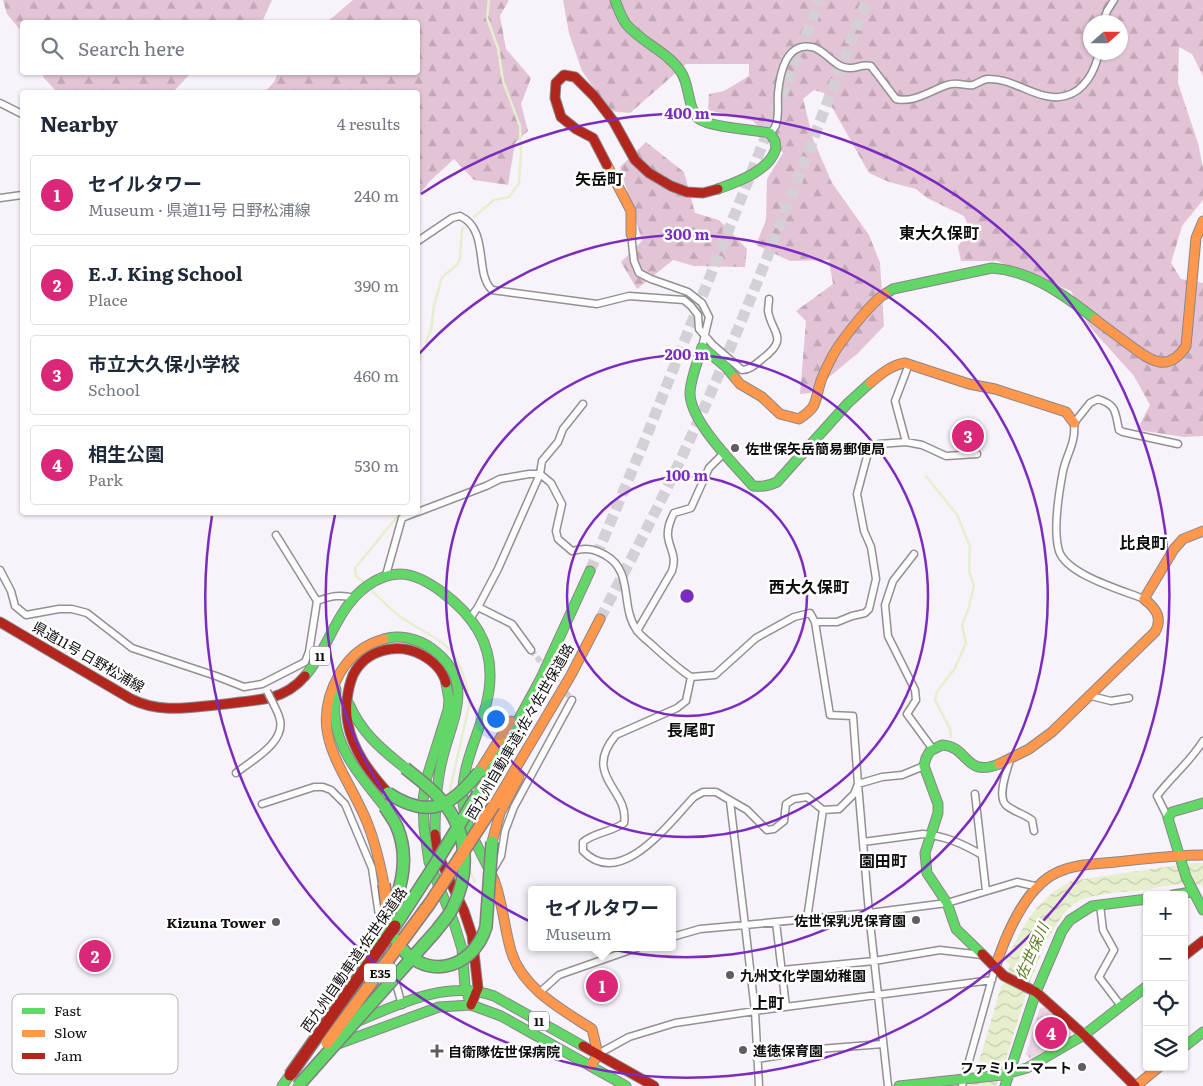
<!DOCTYPE html>
<html lang="en">
<head>
<meta charset="utf-8">
<style>
	:root { --surface:#fff; --page:#f2f2f3; --text:#1f2937; --muted:#747a83; --line:#e0e1e3; --accent:#db2777 }
	body { margin:0; font-family:Literata,"Noto Sans JP",serif; background:var(--page); color:var(--text) }
	.controls { position:absolute; right:15px; bottom:15px; display:grid; overflow:hidden; border-radius:5px; box-shadow:0 1px 4px #0004 }
	.controls button { width:45px; height:45px; display:grid; place-items:center; padding:0; border:0; border-bottom:1px solid var(--line); background:var(--surface); color:var(--text); font:25px sans-serif }
	.compass { position:absolute; left:1083px; top:15px; width:45px; height:45px; border-radius:50%; background:var(--surface); box-shadow:0 1px 4px #0004; rotate:69deg }
	.you { position:absolute; left:495px; top:718px; width:18px; height:18px; margin:-12px; border:4px solid #fff; border-radius:50%; background:#1a73e8; box-shadow:0 0 0 8px #1a73e833 }
	.badge { display:grid; place-items:center; width:32px; height:32px; border-radius:50%; background:var(--accent); color:#fff; font-size:16px; font-weight:700 }
	.pin { position:absolute; translate:-50% -50%; border:2px solid #fff; box-shadow:0 1px 5px #0006 }
	.popup { position:absolute; left:528px; top:886px; width:148px; height:65px; box-sizing:border-box; display:grid; place-content:center; border-radius:5px; background:var(--surface); filter:drop-shadow(0 1px 4px #0005); font-size:16px; white-space:nowrap; color:var(--muted) }
	.popup b { font-size:19px; color:var(--text) }
	.popup::after { content:''; position:absolute; left:50%; top:100%; margin-left:-10px; border:10px solid transparent; border-top-color:var(--surface) }
	.list { margin:0; padding:0; list-style:none }
	h2 { display:flex; justify-content:space-between; align-items:center; height:65px; margin:0; padding:0 20px; font-size:21px }
	h2 small { font-size:16px; font-weight:400; color:var(--muted) }
	.list li { display:grid; grid-template-columns:32px 1fr auto; gap:15px; align-items:center; box-sizing:border-box; height:80px; margin:0 10px 10px; padding:0 10px; border:1px solid var(--line); border-radius:5px }
	.list b { display:block; font-size:19px; white-space:nowrap }
	.list p { margin:0; font-size:16px; white-space:nowrap; color:var(--muted) }
	.list em { font-size:16px; font-style:normal; color:var(--muted) }
	.icon { flex:none; width:28px; height:28px; fill:none; stroke:currentColor; stroke-width:2; stroke-linecap:round; stroke-linejoin:round }
	.map { position:relative; flex:none; width:1203px; height:1086px; overflow:hidden }
	.search { position:absolute; background:var(--surface); box-shadow:0 1px 4px #0004; left:20px; top:20px; width:400px; height:55px; display:flex; align-items:center; gap:12px; box-sizing:border-box; padding:0 18px; border-radius:5px; color:var(--muted); font-size:19px }
	.panel { position:absolute; background:var(--surface); box-shadow:0 1px 4px #0004; left:20px; top:90px; width:400px; height:425px; border-radius:5px }
	.map>svg:first-child { display:block }
</style>
</head>
<body>
<div class="map">
<svg width="1203" height="1086" viewBox="0 0 1203 1086">
	<defs>
		<pattern id="forest-firs" width="22" height="20" patternUnits="userSpaceOnUse" patternTransform="scale(1.25)"><rect width="22" height="20" fill="#e3c4d7"/><path d="M5 1l3.5 6h-7zM16 11l3.5 6h-7z" fill="#c2a7b7"/></pattern>
		<pattern id="park-tufts" width="24" height="20" patternUnits="userSpaceOnUse" patternTransform="scale(1.25)"><rect width="24" height="20" fill="#ecd5e5"/><path d="M3 7l-1-3M5 7V3M7 7l1-3M15 17l-1-3M17 17v-4M19 17l1-3" fill="none" stroke="#c9b6c3"/></pattern>
		<pattern id="water-waves" width="16" height="10" patternUnits="userSpaceOnUse" patternTransform="scale(1.25)"><rect width="16" height="10" fill="#e6efcd"/><path d="M0 5q4-4 8 0t8 0" fill="none" stroke="#c4ccaf"/></pattern>
	</defs>
	<rect width="100%" height="100%" fill="#f8f2fa"/>
	<path fill="url(#forest-firs)" fill-rule="evenodd" d="M3,0h269l-10,22h-240v10l-15,-18z
		M353,0h156l-9,16 6,33 25,29 -10,26 7,27 -13,12 -7,42 -34,-5 -20,-21 -25,23 -11,15v-105h-153l9,-10 4,-9 140,-1v-50h-91z
		M563,0h640v76l-11,-22 -13,-7 -1,36 20,60 5,25v32l-21,26 -11,37 10,16 22,4v153l-19,1 -47,-7 13,-25 -16,-29 -45,-50 -18,-35 -74,-30h-36l-3,-14 11,-19 -5,-12 -37,-18 -11,-9 -27,-7 -20,-9 -45,-80 -10,-3 -11,9 10,40 19,44 37,52 11,28 4,63 -26,27 -48,40 -10,1 6,-73 -10,-10 37,-27 -4,-24 -39,1 -34,-16 10,-25 1,-41 16,-26 -30,-32 -45,-11 1,-16 15,-3 25,-15v-12h-63l-56,49 -20,-2 -28,-40 -13,-38zM1090,22h30v30h-30z
		M42,73h154l-7,2 -16,17h-116l-13,-14z
		M646,142l38,30 11,41 24,7 28,29 -2,18 -51,-1 -21,-6 -36,29 -16,-27 21,-21 -22,-74z"/>
	<path fill="url(#park-tufts)" d="M1046,1007l23,23 1,7 -40,22 -4,-5 14,-46z"/>
	<path fill="url(#water-waves)" d="M1192,863h11v23c-12,-6 -46,2 -60,4 -18,2 -48,3 -64,11 -41,21 -64,142 -83,185h-27l13,-34 19,-66 3,-2 6,-20 -4,-3c17,-35 29,-61 65,-80z"/>
	<g fill="none" stroke-linecap="round" stroke-linejoin="round">
		<path stroke="#e6efcd" stroke-width="2.5" d="M474,217l20,-17 15,-3 10,-14 2,-30 -1,-27 -17,-45 -5,-33 -11,-30 2,-18
			M426,342l5,-12 3,-24 8,-29 15,-12 3,-7 2,-29 2,-2
			M418,368l3,-13
			M926,476l31,39 13,31 -1,25 5,15 -6,24 -6,15 4,18 -11,25 -18,24 -2,8 15,29 1,8
			M362,581l-6,-5 -1,-8 46,-56
			M372,591c10,9 20,21 32,28 13,10 30,16 42,27 14,12 23,41 23,60l-19,84 1,6
			M469,869l6,13"/>
		<path stroke="#d5d0d6" stroke-width="6" stroke-dasharray="6 3" stroke-linecap="butt" d="M531,650l41,50"/>
		<path stroke="#d5d0d6" stroke-width="11" stroke-dasharray="11 5.5" stroke-linecap="butt" d="M590,571l57,-136 173,-435
			M600,619c27,-52 54,-103 79,-156 71,-151 127,-308 188,-463"/>
		<defs>
			<path id="street" d="M1103,22l4,-11 7,-11
				M0,103l22,11
				M770,133c2,-2 4,-4 5,-6 5,-10 2,-24 3,-34 2,-20 8,-51 34,-46 14,3 22,21 37,21 8,1 11,-4 22,-2l25,33c18,4 34,-8 51,-14 12,-4 19,2 26,0 5,-2 9,-5 14,-6 27,-2 52,24 78,17 20,-5 30,-25 34,-44
				M0,198l22,-3
				M631,234l3,27 5,12 12,6 37,13 14,11 7,14 -7,30
				M418,241l34,-23 8,-2c30,14 14,57 32,74l105,14 32,-8 55,4 7,6 7,9 1,14 14,16 29,25c8,0 14,-6 20,-11 28,-21 10,-25 6,-48 0,-3 1,-8 1,-12
				M906,442l-11,-41 14,-37
				M418,512l68,-26 14,-7 29,-5h11l11,9 11,21 -6,27 2,8 14,12c13,-3 21,-3 33,4 29,16 15,50 31,74 3,5 9,10 14,14 13,12 26,24 41,34l24,-2 41,-37 38,-21 16,-4 5,9 15,93 23,1 5,68 -4,10 -15,15 -16,1 -16,-13 -13,2 -8,5 -2,17 -10,8 -7,1 -20,-20 -31,-18h-13l-9,5c-25,26 -73,93 -111,54v-9c12,-10 29,-10 41,-19 6,-33 -43,-47 -8,-88l61,-27 9,-7 5,-24
				M914,554l-21,27 -8,24 3,31 27,54 1,10 -9,14 25,34
				M0,570l11,21 4,15 11,9 33,-6h13l15,4 45,35 84,28 28,11 18,-3 43,-22 4,-10 8,-51 -41,-66
				M386,575l16,-57 15,-6
				M1144,599c-22,-9 -77,-24 -85,-48 -6,-20 0,-59 4,-80 4,-18 13,-28 11,-48l16,-20 8,-4c19,6 17,13 21,31l4,2 55,12
				M317,601c14,-5 23,-7 37,-3
				M478,607l20,-38 42,-95 2,-13 16,-19 5,-13 20,-25
				M471,617l7,-10 34,17 19,26
				M815,622h22l15,-6 13,-3 4,-4 7,-30 -5,-32 -7,-16 -7,-37 12,-45 10,-5 27,-2 16,3 24,11 31,-2
				M637,631l35,-60c5,-16 -2,-20 -4,-34 -1,-9 2,-16 6,-24l17,-5 18,-40 15,-15
				M1091,696l20,5 18,-3
				M1010,760c-3,11 -14,38 -3,46 8,6 17,8 25,14l2,11
				M236,773c16,-13 49,-30 44,-53 -1,-5 -4,-11 -6,-15
				M975,794l11,97
				M730,801l15,124 124,-12 78,-10 70,-21 22,5
				M262,804l52,-17h9l8,3 14,14 27,64 9,61
				M1168,818l-11,-22c14,-19 33,-34 46,-55
				M863,842l60,-8c23,2 40,10 59,21
				M493,870l8,-14 4,-25 9,-24 58,-107
				M1100,905l3,25 11,20 -15,27 22,29
				M807,919l16,-109
				M776,922l10,85
				M672,937l28,-8 45,-4 10,86 4,75
				M384,941l18,64
				M782,970l92,-9 66,-11 42,5
				M539,993l20,-18 80,-28
				M598,1054l31,-17 46,-14 80,-12 237,-31
				M757,1059l62,-10 64,-5
				M888,1086l-19,-173 -11,-129 24,-7 20,-2 22,-9
				M962,1086l33,-118"/>
			<path id="fast" d="M615,0c3,8 6,17 11,24 16,19 42,28 55,48 9,13 6,36 18,47 10,8 56,11 71,14l5,8 1,7c-6,23 -39,34 -58,41
				M885,294l8,-5 99,-21c40,3 72,27 103,51
				M735,378l-9,-11 -24,-20c-4,14 -11,30 -12,45 -1,29 45,73 63,94 9,1 16,0 24,-4l71,-79 22,-20
				M384,639c15,-5 34,0 47,9 48,34 19,73 10,117 -5,23 -6,46 -6,69
				M305,676c24,-27 31,-68 62,-90 28,-20 49,-13 75,6 27,20 48,46 48,82 1,45 -31,83 -27,129 3,27 20,52 31,77
				M446,683l3,17 -1,10 -22,70 -3,20 1,27 5,35 25,61 8,26 3,37 6,19
				M336,689c0,9 -2,18 -1,27 2,36 29,64 50,91
				M349,704c12,28 32,45 56,64
				M478,794l62,-114 50,-109
				M1203,803l-31,9 -4,6 18,59 17,33
				M1173,895l18,-3
				M982,954l-26,-25 -9,-26 -20,-30 -2,-20 13,-40v-9l-14,-38 2,-8 4,-7 12,-6c27,1 22,33 57,19
				M354,1023c43,-18 93,-44 140,-27l89,50
				M335,1045l104,-38 32,-2 30,11 125,70
				M1184,1047l19,-15
				M282,1086l8,-11
				M899,1086l103,-11 25,-7 57,-33 63,-49
				M1005,1086l31,-94 26,-61 8,-11 22,-14 55,-7"/>
			<path id="slow" d="M607,165l24,46v23
				M1095,319c10,8 21,16 32,24 20,15 40,33 59,3l10,-108 7,-17
				M735,378l5,6 22,13 18,17 19,5c19,-13 15,-15 21,-35 2,-8 7,-17 11,-25 7,-15 40,-57 54,-65
				M870,383c11,-9 21,-18 35,-20l64,21 26,5 71,23 8,11
				M384,639c-19,5 -34,17 -44,34 -35,60 5,95 27,149 8,20 13,41 17,62
				M999,764l30,-15 23,-17 103,-100c8,-14 1,-24 -11,-33l30,-50 9,-10 20,-8
				M479,772l32,-51
				M494,805l77,-130 29,-56
				M492,842l8,-29 19,-36
				M494,880c9,23 10,47 17,71 11,37 50,58 81,78l6,25 -7,12
				M995,968c10,-31 30,-80 61,-95 18,-9 39,-9 59,-11 30,-3 58,-7 88,-7
				M1136,1086l23,-19"/>
			<path id="jam" d="M607,165l-14,-27 -17,-9 -15,-12 -6,-19 1,-15 8,-8 11,2 19,19 20,26 21,38 14,13 22,13 16,6 16,1 15,-4
				M0,622l131,77c28,14 55,9 85,6 18,-2 36,-4 54,-7 14,-4 26,-11 35,-22
				M388,793c-18,-20 -35,-42 -40,-69 -3,-15 -1,-34 5,-49 13,-26 45,-33 69,-20 11,6 21,16 24,28
				M435,834l3,21 26,56 8,24 6,53 -7,17
				M982,954l22,22 32,16 48,43 51,51
				M1184,956l19,-15
				M583,1046l71,40"/>
		</defs>
		<use href="#street" stroke="#939094" stroke-width="9"/>
		<use href="#fast" stroke="#89878a" stroke-width="11"/>
		<use href="#slow" stroke="#89878a" stroke-width="11"/>
		<use href="#jam" stroke="#89878a" stroke-width="11"/>
		<use href="#street" stroke="#fefdfe" stroke-width="6"/>
		<use href="#fast" stroke="#63d668" stroke-width="9"/>
		<use href="#slow" stroke="#ff974d" stroke-width="9"/>
		<use href="#jam" stroke="#b3261e" stroke-width="9"/>
		<defs>
			<path id="street-bridge" d="M267,691l7,14"/>
			<path id="fast-bridge" d="M388,793c41,27 63,14 91,-21
				M395,926l39,-60 44,-72
				M396,940c25,42 76,32 90,-13l6,-85
				M362,961c25,-39 55,-86 35,-134 -3,-7 -8,-13 -12,-20
				M298,1086l138,-155c5,-7 12,-14 16,-22 17,-32 17,-71 -5,-102 -11,-15 -27,-27 -42,-39"/>
			<path id="slow-bridge" d="M384,884l4,31
				M327,1043l103,-140 64,-98"/>
			<path id="jam-bridge" d="M290,1075l105,-149"/>
		</defs>
		<use href="#street-bridge" stroke="#939094" stroke-width="9" stroke-linecap="butt"/>
		<use href="#fast-bridge" stroke="#807d81" stroke-width="14" stroke-linecap="butt"/>
		<use href="#slow-bridge" stroke="#807d81" stroke-width="14" stroke-linecap="butt"/>
		<use href="#jam-bridge" stroke="#807d81" stroke-width="14" stroke-linecap="butt"/>
		<use href="#street-bridge" stroke="#fefdfe" stroke-width="6"/>
		<use href="#fast-bridge" stroke="#63d668" stroke-width="11"/>
		<use href="#slow-bridge" stroke="#ff974d" stroke-width="11"/>
		<use href="#jam-bridge" stroke="#b3261e" stroke-width="11"/>
	</g>
	<g fill="none" stroke="#7b2cbf" stroke-width="2.5">
		<circle cx="687" cy="596" r="120"/>
		<circle cx="687" cy="596" r="241"/>
		<path d="M419 354A361 361 0 1 1 335 515"/>
		<path d="M421 194A482 482 0 1 1 212 516"/>
	</g>
	<g fill="#5f5d60" stroke="#fff" stroke-width="2">
		<circle cx="735" cy="448" r="5"/>
		<circle cx="916" cy="920" r="5"/>
		<circle cx="276" cy="922" r="5"/>
		<circle cx="730" cy="975" r="5"/>
		<circle cx="743" cy="1050" r="5"/>
		<path d="M434.5 1043.5h5v5h5v5h-5v5h-5v-5h-5v-5h5z"/>
		<circle cx="1082" cy="1067" r="5"/>
	</g>
	<g text-anchor="middle" dominant-baseline="central" stroke-width="5" stroke-linejoin="round" paint-order="stroke">
		<g fill="#fff" stroke="#565656" stroke-width="1">
			<rect x="310" y="646.5" width="20" height="19" rx="4"/>
			<rect x="364" y="963.5" width="32" height="19" rx="4"/>
			<rect x="529" y="1011.5" width="20" height="19" rx="4"/>
		</g>
		<g font-size="12" font-weight="bold" fill="#0d0d0d">
			<text x="320" y="656">11</text>
			<text x="380" y="973">E35</text>
			<text x="539" y="1021">11</text>
		</g>
		<g font-size="14" font-weight="bold" fill="#0d0d0d" stroke="#fff" text-anchor="start">
			<text x="745" y="448">佐世保矢岳簡易郵便局</text>
			<text x="906" y="920" text-anchor="end">佐世保乳児保育園</text>
			<text x="266" y="922" text-anchor="end">Kizuna Tower</text>
			<text x="740" y="975">九州文化学園幼稚園</text>
			<text x="753" y="1050">進徳保育園</text>
			<text x="448" y="1051">自衛隊佐世保病院</text>
			<text x="1072" y="1067" text-anchor="end">ファミリーマート</text>
		</g>
		<g font-size="14" fill="#0d0d0d" stroke="#fff">
			<text transform="translate(89 656) rotate(30)">県道11号 日野松浦線</text>
			<text transform="translate(519 731) rotate(-60)">西九州自動車道;佐々佐世保道路</text>
			<text transform="translate(353 959) rotate(-55)">西九州自動車道;佐世保道路</text>
		</g>
		<g font-size="15" font-style="italic" fill="#5d7b24" stroke="#fff">
			<text transform="translate(1031 951) rotate(-66)">佐世保川</text>
		</g>
		<g font-size="16" font-weight="bold" fill="#0d0d0d" stroke="#fff">
			<text x="599" y="178">矢岳町</text>
			<text x="939" y="232">東大久保町</text>
			<text x="1143" y="542">比良町</text>
			<text x="809" y="586">西大久保町</text>
			<text x="691" y="729">長尾町</text>
			<text x="883" y="860">園田町</text>
			<text x="768" y="1002">上町</text>
		</g>
	</g>
	<rect x="12" y="994" width="166" height="80" rx="8" fill="#fff" stroke="#b6b6b6" stroke-width="1"/>
	<rect x="22" y="1008" width="23" height="6" fill="#63d668"/>
	<rect x="22" y="1030" width="23" height="7" fill="#ff974d"/>
	<rect x="22" y="1053" width="23" height="6" fill="#b3261e"/>
	<g font-size="14" fill="#0d0d0d">
		<text x="54" y="1016">Fast</text>
		<text x="54" y="1038">Slow</text>
		<text x="54" y="1061">Jam</text>
	</g>
	<circle cx="687" cy="596" r="8" fill="#7b2cbf" stroke="#fff" stroke-width="2.5"/>
	<g font-size="15" text-anchor="middle" font-weight="bold" fill="#7b2cbf" stroke="#fff" stroke-width="5" stroke-linejoin="round" paint-order="stroke">
		<text x="687" y="119">400 m</text>
		<text x="687" y="240">300 m</text>
		<text x="687" y="360">200 m</text>
		<text x="687" y="481">100 m</text>
	</g>
</svg>
<div class="controls">
<button>+</button>
<button>−</button>
<button><svg class="icon" aria-label="locate" viewBox="0 0 24 24"><circle cx="12" cy="12" r="6"/><path d="M12 2v4M12 18v4M2 12h4M18 12h4"/></svg></button>
<button><svg class="icon" aria-label="layers" viewBox="0 0 24 24"><path d="M12 4l9 5-9 5-9-5zM3 14l9 5 9-5"/></svg></button>
</div>
<svg class="compass" viewBox="-18 -18 36 36"><path d="M0-13l5 13h-10z" fill="#e53935"/><path d="M0 13l5-13h-10z" fill="#747a83"/></svg>
<div class="you"></div>
<div class="pin badge" style="left:602px;top:986px">1</div>
<div class="popup"><b>セイルタワー</b>Museum</div>
<div class="pin badge" style="left:95px;top:956px">2</div>
<div class="pin badge" style="left:968px;top:436px">3</div>
<div class="pin badge" style="left:1051px;top:1033px">4</div>
<div class="search"><svg class="icon" aria-label="search" viewBox="0 0 24 24"><circle cx="10" cy="10" r="6"/><path d="M15 15l6 6"/></svg>Search here</div>
<section class="panel">
<h2>Nearby<small>4 results</small></h2>
<ul class="list">
<li><span class="badge">1</span><div><b>セイルタワー</b><p>Museum · 県道11号 日野松浦線</p></div><em>240 m</em></li>
<li><span class="badge">2</span><div><b>E.J. King School</b><p>Place</p></div><em>390 m</em></li>
<li><span class="badge">3</span><div><b>市立大久保小学校</b><p>School</p></div><em>460 m</em></li>
<li><span class="badge">4</span><div><b>相生公園</b><p>Park</p></div><em>530 m</em></li>
</ul>
</section>
</div>
</body>
</html>
